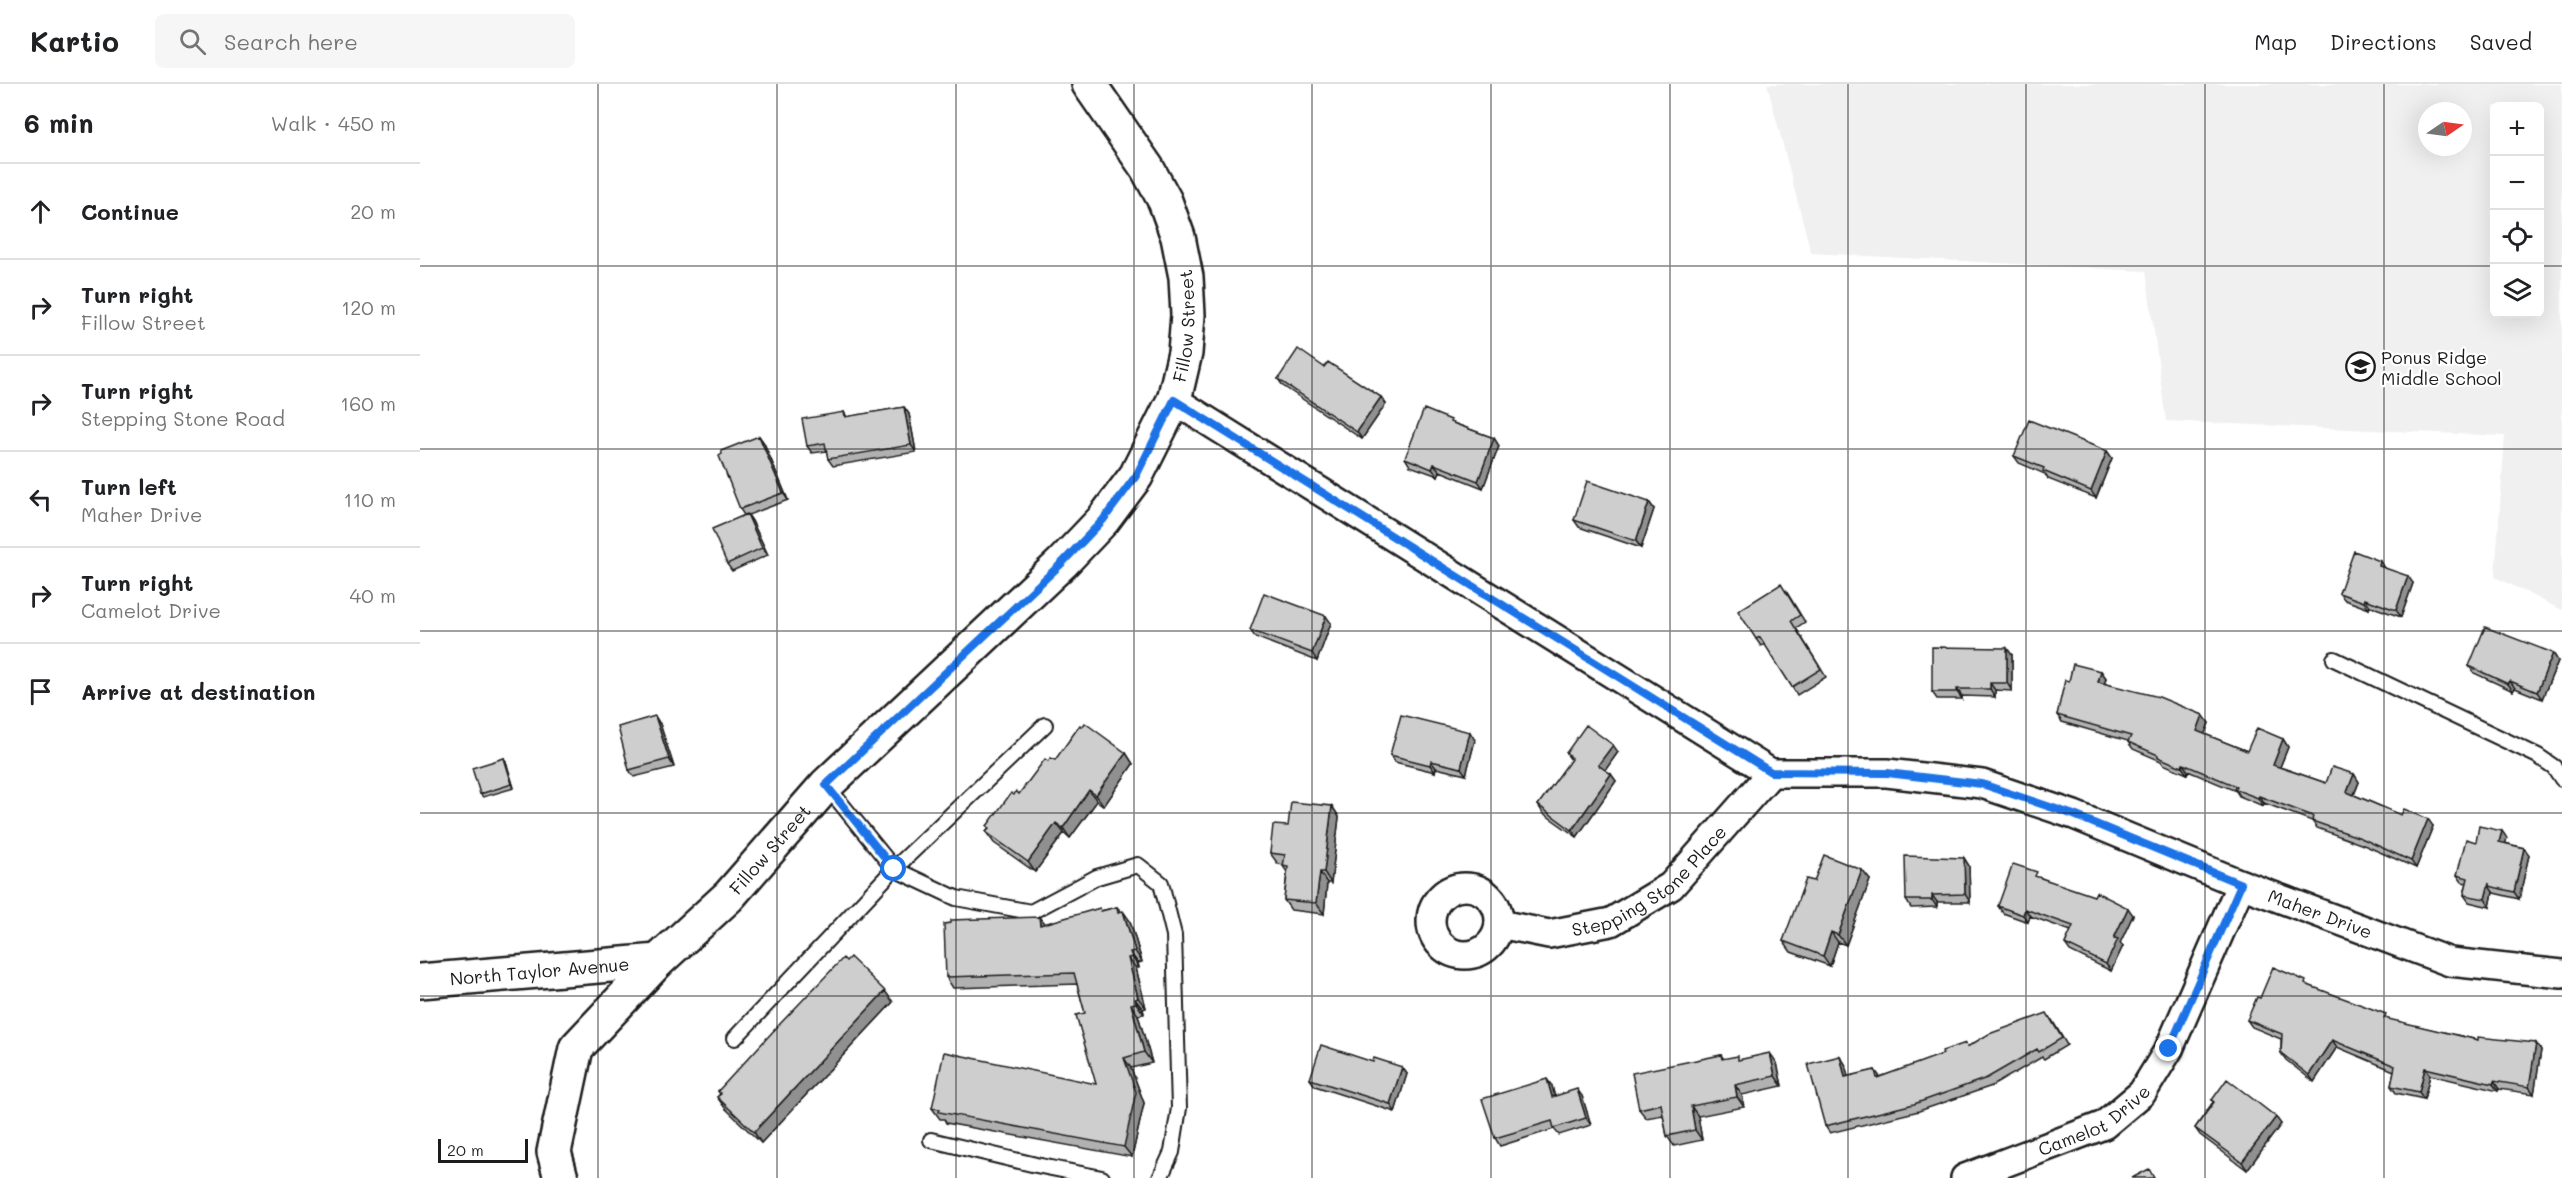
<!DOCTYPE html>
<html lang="en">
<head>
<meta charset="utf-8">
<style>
	:root { --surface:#fff; --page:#f6f6f6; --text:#202124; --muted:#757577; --line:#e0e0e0 }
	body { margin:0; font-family:Mali,sans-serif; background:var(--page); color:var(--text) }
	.controls { position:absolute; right:18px; top:18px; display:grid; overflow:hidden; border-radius:9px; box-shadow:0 6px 24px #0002 }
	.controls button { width:54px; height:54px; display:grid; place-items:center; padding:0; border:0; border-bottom:2px solid var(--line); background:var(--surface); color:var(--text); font:30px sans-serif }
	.compass { position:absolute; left:1998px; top:18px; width:54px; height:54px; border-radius:50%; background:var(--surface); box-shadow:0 6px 24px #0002; rotate:77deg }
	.scale { position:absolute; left:18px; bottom:15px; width:90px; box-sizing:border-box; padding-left:6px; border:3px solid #1c1c1c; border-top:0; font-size:16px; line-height:21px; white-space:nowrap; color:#1c1c1c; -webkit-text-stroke:4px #fff; paint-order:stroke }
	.stop { position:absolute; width:18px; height:18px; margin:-14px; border:4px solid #1a73e8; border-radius:50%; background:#fff }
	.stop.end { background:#1a73e8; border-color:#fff; box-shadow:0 2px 6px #0008 }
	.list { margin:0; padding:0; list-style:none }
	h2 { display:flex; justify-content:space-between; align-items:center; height:78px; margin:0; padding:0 24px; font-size:26px }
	h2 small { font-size:20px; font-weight:400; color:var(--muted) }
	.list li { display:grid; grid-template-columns:39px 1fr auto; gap:18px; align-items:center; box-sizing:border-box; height:96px; padding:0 24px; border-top:2px solid var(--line) }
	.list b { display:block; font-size:22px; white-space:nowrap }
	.list p { margin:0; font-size:20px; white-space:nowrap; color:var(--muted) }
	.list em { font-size:20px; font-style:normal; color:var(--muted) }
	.icon { flex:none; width:33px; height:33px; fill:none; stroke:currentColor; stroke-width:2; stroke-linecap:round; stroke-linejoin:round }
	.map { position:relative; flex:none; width:2142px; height:1094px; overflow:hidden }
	header { display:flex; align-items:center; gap:36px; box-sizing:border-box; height:84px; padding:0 30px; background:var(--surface); border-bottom:2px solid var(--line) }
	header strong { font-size:28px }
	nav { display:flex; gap:33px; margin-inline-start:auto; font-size:21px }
	.search { width:420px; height:54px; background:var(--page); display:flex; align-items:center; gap:15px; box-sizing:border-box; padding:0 21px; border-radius:9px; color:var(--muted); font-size:22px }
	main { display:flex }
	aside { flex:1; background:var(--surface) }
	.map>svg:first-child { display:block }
</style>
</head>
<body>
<header>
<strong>Kartio</strong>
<div class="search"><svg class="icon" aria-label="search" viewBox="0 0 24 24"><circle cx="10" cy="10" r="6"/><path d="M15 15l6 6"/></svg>Search here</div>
<nav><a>Map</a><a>Directions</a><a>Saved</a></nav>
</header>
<main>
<aside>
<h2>6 min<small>Walk · 450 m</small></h2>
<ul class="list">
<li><svg class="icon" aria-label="ahead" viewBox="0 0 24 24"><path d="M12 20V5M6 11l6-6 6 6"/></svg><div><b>Continue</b></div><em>20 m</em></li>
<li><svg class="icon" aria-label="right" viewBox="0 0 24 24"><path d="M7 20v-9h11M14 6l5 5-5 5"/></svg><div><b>Turn right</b><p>Fillow Street</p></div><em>120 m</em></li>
<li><svg class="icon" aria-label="right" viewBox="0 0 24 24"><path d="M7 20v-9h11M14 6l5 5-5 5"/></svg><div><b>Turn right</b><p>Stepping Stone Road</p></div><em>160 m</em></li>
<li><svg class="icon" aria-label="left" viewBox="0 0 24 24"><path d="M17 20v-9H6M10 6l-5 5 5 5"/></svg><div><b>Turn left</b><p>Maher Drive</p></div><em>110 m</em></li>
<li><svg class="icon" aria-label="right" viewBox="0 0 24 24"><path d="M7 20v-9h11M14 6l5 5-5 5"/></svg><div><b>Turn right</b><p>Camelot Drive</p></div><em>40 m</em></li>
<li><svg class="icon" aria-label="arrive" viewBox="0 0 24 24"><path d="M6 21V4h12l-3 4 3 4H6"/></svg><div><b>Arrive at destination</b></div></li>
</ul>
</aside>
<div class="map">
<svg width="2142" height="1094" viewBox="0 0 2142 1094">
	<rect width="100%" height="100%" fill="#fff"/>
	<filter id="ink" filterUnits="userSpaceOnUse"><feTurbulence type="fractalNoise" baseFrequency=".0167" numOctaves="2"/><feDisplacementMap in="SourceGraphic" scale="12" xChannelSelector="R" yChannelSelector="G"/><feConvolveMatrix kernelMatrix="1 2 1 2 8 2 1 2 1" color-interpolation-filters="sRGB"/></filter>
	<g filter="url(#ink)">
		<path fill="#f0f0f0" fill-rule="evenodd" d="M1347,0h795v526l-67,-33 10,-141 -339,-15 -20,-150 -335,-18zM2074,22h46v208h-46zM2007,27h36v36h-36z"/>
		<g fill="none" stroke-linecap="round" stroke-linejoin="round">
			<defs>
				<path id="lane" d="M1914,575l204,97 16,11 8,12
					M406,701l68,84 62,29 75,14 66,-35 41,-12 23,18 13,52 5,173 -7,44 -12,26
					M315,954l159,-169 151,-144
					M511,1056l105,25 66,13"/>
				<g id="street">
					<path d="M754,316l597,373"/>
					<path id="s1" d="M1351,689h116l95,11 92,31 167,69 209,78 112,12"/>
					<circle cx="1045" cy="837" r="34"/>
					<path id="s2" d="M1079,840l50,10 62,-12 60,-36 100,-113"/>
					<path id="s3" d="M1545,1094l139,-53 38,-32 27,-44 72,-165"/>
				</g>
				<g id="secondary">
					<path id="s4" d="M0,897l238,-20"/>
					<path id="s5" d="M141,1094l-7,-26 22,-104 82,-87 71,-65 97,-111 236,-222 41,-43 33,-44 38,-76 11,-47 3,-38 -2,-38 -8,-40 -13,-36 -18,-33 -58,-84"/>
				</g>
			</defs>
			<use href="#lane" stroke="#1c1c1c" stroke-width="18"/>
			<use href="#street" stroke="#1c1c1c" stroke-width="32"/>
			<use href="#secondary" stroke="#1c1c1c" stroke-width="38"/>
			<use href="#lane" stroke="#fff" stroke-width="14"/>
			<use href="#street" stroke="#fff" stroke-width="27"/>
			<use href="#secondary" stroke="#fff" stroke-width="33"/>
		</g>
		<path fill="#b1b1b1" stroke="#1c1c1c" stroke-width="1.5" d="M904,283l57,30 5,7 -24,35 -79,-53 -5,-7z
			M484,323l5,7 7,38 -83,14 -5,-7 -1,-8 -15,2 -5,-7 37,-34 3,5z
			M1033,339l41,15 5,8 -16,42 -43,-17 -2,5 -28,-10 -5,-8z
			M339,352l5,7 24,57 -40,15 4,6 16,34 -36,16 -5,-7 17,-49 -4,-6z
			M1687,367l5,7 -16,40 -48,-19 -3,-5 -26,-11 -5,-7z
			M1229,418l5,7 -13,39 -62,-21 -5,-7z
			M1960,477l5,7 28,15 -12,34 -31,-11 -1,3 -24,-9 -6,-7z
			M1366,507l19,31 -9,6 30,49 -29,18 -32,-51 -4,2 -5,-7z
			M911,539l-14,38 -62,-24 -5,-7z
			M2133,569l5,8 -16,38 -27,-11 -2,3 -39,-18 -5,-7z
			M1592,571v36l-17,-1v7l-33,-1v3h-25l-5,-7z
			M1681,587l5,7 -2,5 99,32 6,8 -5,11 43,17 36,-12 5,8 -8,20 46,16 28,-9 5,8 -5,13 47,20 32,11 -17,42 -50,-22 -49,-18 -5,-7 -48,-18 -1,3 -24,-10 -3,-5 -48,-20 -1,3 -24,-10 -2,-3 -28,-12 -5,-7v-1l-66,-19 -5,-7 12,-34z
			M240,640l14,43 -40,10 -5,-7z
			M1055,656l-9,35 -30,-7 -1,4 -40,-10 -5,-7z
			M1198,668l-13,18 6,4 5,7 -39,56 -34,-24 -5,-8 33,-45 -5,-7z
			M706,669l7,11 -29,42 -7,-5 -27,37 -6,-5 -29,39 -41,-29 -8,-11 3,-4 -2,-2 27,-31 5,-1 29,-33 7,-1z
			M84,674l2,4 8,26 -31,9 -3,-3z
			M912,722l7,11 -8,66h-4l-3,31 -33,-4 -7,-10 3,-28 -4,-6 1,-1 -6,-1 -8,-11 18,-27z
			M2087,754l-2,5 19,5 5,7 -10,44 -25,-6 -1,-1 -3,15 -21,-5 -5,-7 3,-12 -5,-1 -5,-7 19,-33z
			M1544,774l5,8 1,36h-33v5l-26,1 -5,-8z
			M1621,794l92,37 -13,28 3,3 -12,25 -41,-20 -5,-7 6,-13 -41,-15 -2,6 -25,-9 -5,-7z
			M1450,796l-24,65 -8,-3 -8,24 -39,-14 -8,-11 31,-60z
			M697,823l13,14 12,41 -4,1 1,5h-3l10,40 -3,1 1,5 -6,1 14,48 -21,5 13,35 -12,54 -186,-34 -2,-4h-4l-8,-11 164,-24 -11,-71 -8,-29 -124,4 -7,-11 93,-60 5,7z
			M1890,902l80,34 88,20 63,10 -7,44 -35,-5 -1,2 -68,-16 -6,24 -28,-6 -5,-7 3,-15 -57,-24 -23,35 -28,-22 -5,-7v-14l-29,-12 -5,-7z
			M473,918l-132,141 -36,-35 -8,-11 3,-3 -2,-3z
			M1632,936l15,25 -23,14 -2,-2 -50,29 -73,25 -89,22 -5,-7 15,-70 5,8 3,13 27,-7 5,7 89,-31z
			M1301,971l3,4 53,4 5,23 -40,9 2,12 -46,9 4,24 -28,6 -7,-10 -4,-21 -17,3 -7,-9z
			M982,983l5,7 -12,38 -80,-26 -5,-7z
			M1132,1002l2,10h28l9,29 -32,10 -5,-6 -54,17 -5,-8z
			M1792,1016l69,24 -34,46 -47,-35 -5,-7 18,-26z"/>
		<path fill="#909090" stroke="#1c1c1c" stroke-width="1.5" d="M961,313l5,7 -24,35 -5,-7z
			M484,323l5,7 7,38 -5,-7z
			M339,352l5,7 24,57 -5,-7z
			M1074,354l5,8 -16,42 -5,-7z
			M1687,367l5,7 -16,40 -5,-7z
			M1014,380l6,7 -2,5 -6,-7z
			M1229,418l5,7 -13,39 -5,-7z
			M327,430l5,7 16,34 -6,-7z
			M1960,477l5,7 -6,-2z
			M1988,492l5,7 -12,34 -5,-7z
			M1945,515l5,7 -1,3 -5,-7z
			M906,532l5,7 -14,38 -5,-8z
			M1587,564l5,7v36l-5,-8z
			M2133,569l5,8 -16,38 -5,-7z
			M1681,587l5,7 -3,11 -5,-7z
			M2090,597l5,7 -2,3 -5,-7z
			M1570,599l5,7v7l-5,-8z
			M1537,605l5,7v3l-5,-7z
			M1783,631l6,8 -6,15 -6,-7z
			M235,632l5,8 14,43 -5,-8z
			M1050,648l5,8 -9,35 -5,-7z
			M1863,655l5,8 -10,25 -5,-7z
			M1193,661l5,7 -14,20 -6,-7z
			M706,669l7,11 -29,42 -8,-11z
			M84,674l2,4 8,26 -2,-4z
			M1011,677l5,7 -1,4 -5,-7z
			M1763,680l5,7 -1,3 -5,-7z
			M1191,690l5,7 -39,56 -5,-7z
			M1934,690l5,8 -7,17 -5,-7z
			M669,706l8,11 -27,37 -7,-10z
			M1839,712l5,7 -1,3 -5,-8z
			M912,722l7,11 -8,66 -7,-11z
			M2008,735l5,7 -17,42 -5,-7z
			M636,739l8,10 -29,39 -7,-10z
			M2082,747l5,7 -3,11 -5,-7z
			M2104,764l5,7 -10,44 -5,-7z
			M1544,774l5,8 1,36 -5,-8z
			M1442,786l8,10 -24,65 -8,-10z
			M900,788l7,11 -3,31 -8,-11z
			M2069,799v3l4,6 -3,15 -5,-8z
			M1512,811l5,7v5l-5,-7z
			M1708,824l5,7 -13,28 3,3 -12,25 -5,-7 8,-26z
			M1605,825l5,7 -2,6 -5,-7z
			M703,827l7,10 12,41 -7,-11z
			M619,833l8,10 -7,-2z
			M1411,848l7,10 -8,24 -7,-10z
			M710,868l8,11 1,5 -7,-11z
			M708,874l8,10 10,40 -8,-10z
			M465,907l8,11 -132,141 -7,-11z
			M715,915l8,10 1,5 -8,-11z
			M711,920l7,11 14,48 -8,-11z
			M1912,956l5,7 -23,35 -5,-7z
			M2116,959l5,7 -7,44 -5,-7z
			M1350,969l7,10 5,23 -7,-10z
			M1420,972l5,8 5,21 -5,-8z
			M704,974l7,10 13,35 -12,54 -8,-10z
			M982,983l5,7 -12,38 -5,-8z
			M2005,984l5,7 -6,24 -5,-7z
			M1127,995l5,7 5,18 -5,-7z
			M2074,997l5,8 -1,2 -5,-7z
			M1315,1001l7,10 2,12 -7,-10z
			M1157,1005l5,7 9,29 -5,-7z
			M1271,1022l7,10 4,24 -7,-10z
			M1856,1033l5,7 -34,46 -5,-8z"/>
		<path fill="#cecece" stroke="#1c1c1c" stroke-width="1.5" d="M878,265l26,18 4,-5 53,35 -24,35 -79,-53z
			M484,323l7,38 -83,14 -3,-16 -18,3 -5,-27 42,-7 1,5z
			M1004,325l27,11 -1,2 44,16 -16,43 -44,-17 -2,5 -27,-11z
			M1609,336l78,31 -16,40 -48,-20 1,-3 -30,-12z
			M339,352l24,57 -43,16 -21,-53 3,-2 -1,-3z
			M1167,397l62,21 -13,39 -62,-21z
			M327,430l15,34 -35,16 -15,-35z
			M1934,467l26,10 -1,5 29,10 -12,34 -31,-11 -1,3 -25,-9z
			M1361,500l19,31 -9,6 30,48 -29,18 -32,-50 -4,2 -18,-28z
			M844,509l62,23 -14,37 -62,-23z
			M2065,543l68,26 -16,39 -27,-11 -2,3 -39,-18z
			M1512,563l75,1v35h-17v6h-33v3h-25z
			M1653,580l28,7 -3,11 61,15 44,18 -6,16 50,20 10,-23 26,11 -10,26 53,18 6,-16 22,7 -7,18 54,23 3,-6 24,10 -17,42 -50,-23 -49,-17 1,-5 -54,-20 -1,2 -24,-9 2,-3 -53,-22 -1,3 -24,-10v-2l-30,-13 3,-6 -74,-21 8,-35 4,1z
			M981,631l69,17 -9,36 -30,-7 -1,4 -40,-10z
			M235,632l14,43 -40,11 -11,-43z
			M665,639l41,30 -30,42 -7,-5 -26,38 -7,-5 -28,39 -42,-30 4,-4 -3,-2 24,-33 3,2 2,-4 3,3 26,-35 3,2 3,-3 4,2 25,-35 2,2z
			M1166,641l27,20 -15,20 13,9 -39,56 -34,-25 34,-47 -6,-5z
			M84,674l8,26 -32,10 -8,-26z
			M871,718l41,4 -8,66h-4l-4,31 -32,-3 4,-33 -5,-1 2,-11 -15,-2 3,-28 15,1z
			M2059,742l23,5 -3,11 25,6 -10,44 -25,-6v-3l-4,16 -21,-4 4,-17 -11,-3 9,-36 10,3z
			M1404,771l38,15 -24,65 -7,-3 -8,24 -40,-15 23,-62 8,2z
			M1485,772l59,2 1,36 -33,1v5h-26z
			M1593,780l24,8 -2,4 59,20 2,-4 32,16 -14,30 4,1 -12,25 -41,-20 8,-18 -48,-17 -2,6 -25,-9z
			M697,823l1,5 5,-1 12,40 -5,1 2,5 -4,1 10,40 -3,1 1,4 -5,1 13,48 -20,6 12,34 -12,55 -185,-35 1,-3 -8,-1 12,-56 152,32 -20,-69 9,-2 -11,-40 -128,4 -2,-53 7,-1v-3l88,-3 1,8 60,-17 1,3z
			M430,873l35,34 -131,141 -37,-35 4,-3 -3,-3 60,-65 65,-68 3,3z
			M1853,883l33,14 -1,3 81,30 -2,4 94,22v-3l58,6 -7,44 -35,-6 -1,3 -68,-16 -6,24 -28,-6 4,-20 -63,-26 -23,35 -28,-22 1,-19 -35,-14 10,-23 3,1z
			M1627,929l15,25 -23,14 -2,-3 -50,29 -73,26 -89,22 -17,-62 32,-8 5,21 30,-7 2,8 66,-24 -1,-3 24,-8 1,4 22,-13z
			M901,961l52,17 1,-4 28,9 -12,37 -80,-25z
			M1350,969l5,23 -40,9 2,12 -46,9 4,24 -28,6 -6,-32 -22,5 -7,-36 89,-18 1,4 16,-3v4z
			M1127,995l5,18 25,-8 9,29 -32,10 -2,-7 -57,17 -13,-39z
			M1807,995l49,38 -34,45 -47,-34 19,-26 -2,-2z
			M1729,1085l5,9h-22z"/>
	</g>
	<g fill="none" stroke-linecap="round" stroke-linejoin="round" filter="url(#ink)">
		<path stroke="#1a73e8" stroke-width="8" d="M474,785l-68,-84 236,-222 41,-43 33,-44 38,-76 597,372 116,1 95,11 92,31 167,69 -72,165"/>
	</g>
	<path fill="none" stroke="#1c1c1c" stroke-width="1.5" stroke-opacity="0.55" d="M178,0v1094M357,0v1094M536,0v1094M714,0v1094M892,0v1094M1071,0v1094M1250,0v1094M1428,0v1094M1606,0v1094M1785,0v1094M1964,0v1094M0,182h2074M2120,182h22M0,365h2142M0,547h2142M0,729h2142M0,912h2142"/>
	<defs>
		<symbol id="school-ring" viewBox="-11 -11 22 22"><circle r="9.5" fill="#fff" stroke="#1c1c1c" stroke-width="1.5"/><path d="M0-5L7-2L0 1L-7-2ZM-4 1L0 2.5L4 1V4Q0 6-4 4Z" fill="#1c1c1c"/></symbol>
	</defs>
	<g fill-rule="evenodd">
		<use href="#school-ring" x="1924" y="266" width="33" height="33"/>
	</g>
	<g text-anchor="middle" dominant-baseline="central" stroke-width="4.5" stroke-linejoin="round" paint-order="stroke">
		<g font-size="18" fill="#1c1c1c" stroke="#fff">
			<text stroke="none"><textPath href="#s5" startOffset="1095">Fillow Street</textPath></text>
			<text stroke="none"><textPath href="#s5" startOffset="411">Fillow Street</textPath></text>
			<text stroke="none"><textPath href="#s2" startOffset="168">Stepping Stone Place</textPath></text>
			<text stroke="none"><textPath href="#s1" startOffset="574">Maher Drive</textPath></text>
			<text stroke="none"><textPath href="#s4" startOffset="120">North Taylor Avenue</textPath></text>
			<text stroke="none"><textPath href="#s3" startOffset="142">Camelot Drive</textPath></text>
		</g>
		<g font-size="18" fill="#1c1c1c" stroke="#fff" text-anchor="start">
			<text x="1961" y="273">Ponus Ridge<tspan x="1961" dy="21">Middle School</tspan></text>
		</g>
	</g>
</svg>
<div class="controls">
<button>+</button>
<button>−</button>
<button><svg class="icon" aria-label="locate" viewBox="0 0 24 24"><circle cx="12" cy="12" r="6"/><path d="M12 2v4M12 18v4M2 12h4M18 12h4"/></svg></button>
<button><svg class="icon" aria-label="layers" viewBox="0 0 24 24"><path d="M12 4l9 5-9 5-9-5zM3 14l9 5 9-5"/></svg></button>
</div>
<svg class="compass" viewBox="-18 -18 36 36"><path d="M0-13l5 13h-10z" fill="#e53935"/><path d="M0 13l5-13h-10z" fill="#757577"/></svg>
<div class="scale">20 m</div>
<div class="stop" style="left:474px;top:785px"></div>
<div class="stop end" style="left:1749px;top:965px"></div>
</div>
</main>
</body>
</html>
